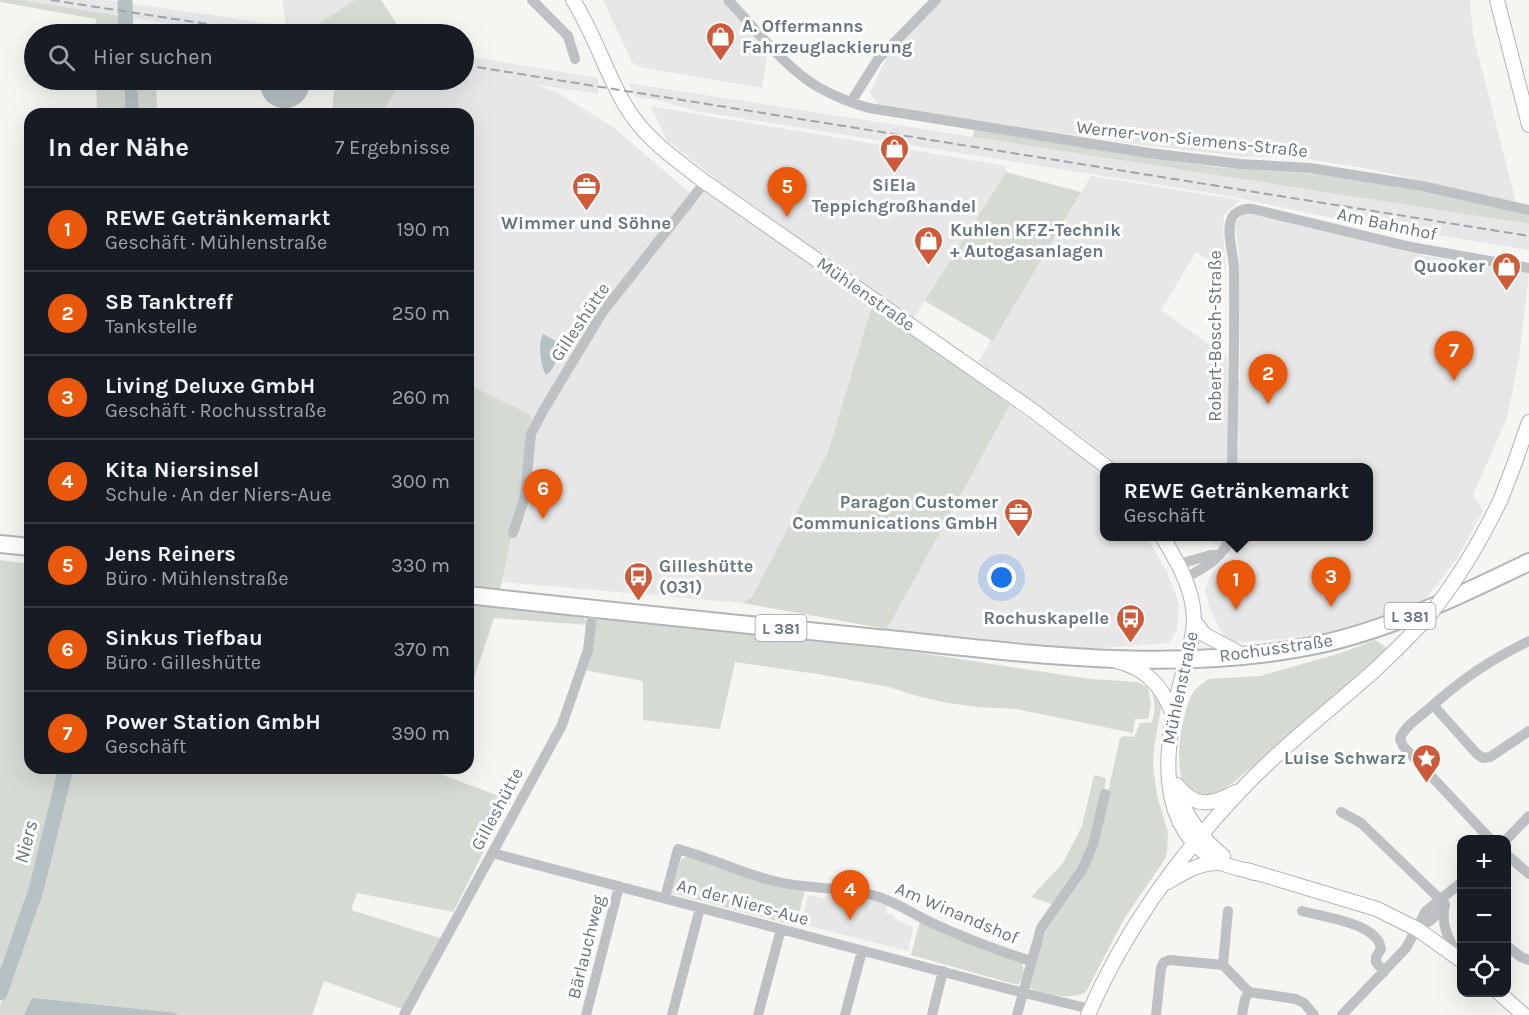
<!DOCTYPE html>
<html lang="de">
<head>
<meta charset="utf-8">
<style>
	:root { --surface:#171b24; --page:#20242c; --text:#f1f3f6; --muted:#9ea1a6; --line:#363941; --accent:#ea580c }
	body { margin:0; font-family:Karla,sans-serif; background:var(--page); color:var(--text) }
	.controls { position:absolute; right:18px; bottom:18px; display:grid; overflow:hidden; border-radius:12px; box-shadow:0 6px 24px #0002 }
	.controls button { width:54px; height:54px; display:grid; place-items:center; padding:0; border:0; border-bottom:2px solid var(--line); background:var(--surface); color:var(--text); font:30px sans-serif }
	.you { position:absolute; left:1002px; top:578px; width:21px; height:21px; margin:-15px; border:4px solid #fff; border-radius:50%; background:#1a73e8; box-shadow:0 0 0 9px #1a73e833 }
	.badge { display:grid; place-items:center; width:39px; height:39px; border-radius:50%; background:var(--accent); color:#fff; font-size:20px; font-weight:700 }
	.pin { position:absolute; translate:-50% -50px; filter:drop-shadow(0 2px 3px #0008) }
	.pin::after { content:''; position:absolute; top:32px; width:21px; height:18px; background:inherit; clip-path:polygon(0 0,100% 0,50% 100%) }
	.popup { position:absolute; left:1100px; top:463px; width:273px; height:78px; box-sizing:border-box; display:grid; place-content:center; border-radius:12px; background:var(--surface); filter:drop-shadow(0 2px 4px #0005); font-size:20px; white-space:nowrap; color:var(--muted) }
	.popup b { font-size:22px; color:var(--text) }
	.popup::after { content:''; position:absolute; left:50%; top:100%; margin-left:-12px; border:12px solid transparent; border-top-color:var(--surface) }
	.list { margin:0; padding:0; list-style:none }
	h2 { display:flex; justify-content:space-between; align-items:center; height:78px; margin:0; padding:0 24px; font-size:26px }
	h2 small { font-size:20px; font-weight:400; color:var(--muted) }
	.list li { display:grid; grid-template-columns:39px 1fr auto; gap:18px; align-items:center; box-sizing:border-box; height:84px; padding:0 24px; border-top:2px solid var(--line) }
	.list b { display:block; font-size:22px; white-space:nowrap }
	.list p { margin:0; font-size:20px; white-space:nowrap; color:var(--muted) }
	.list em { font-size:20px; font-style:normal; color:var(--muted) }
	.icon { flex:none; width:33px; height:33px; fill:none; stroke:currentColor; stroke-width:2; stroke-linecap:round; stroke-linejoin:round }
	.map { position:relative; flex:none; width:1529px; height:1015px; overflow:hidden }
	.search { position:absolute; background:var(--surface); box-shadow:0 6px 24px #0002; left:24px; top:24px; width:450px; height:66px; display:flex; align-items:center; gap:15px; box-sizing:border-box; padding:0 21px; border-radius:33px; color:var(--muted); font-size:22px }
	.panel { position:absolute; background:var(--surface); box-shadow:0 6px 24px #0002; left:24px; top:108px; width:450px; height:666px; border-radius:18px }
	.map>svg:first-child { display:block }
</style>
</head>
<body>
<div class="map">
<svg width="1529" height="1015" viewBox="0 0 1529 1015">
	<rect width="100%" height="100%" fill="#f5f5f2"/>
	<path fill="#e6e7e6" d="M21,0h86l179,26 -4,-26h73l-45,30 25,4h-103z
		M603,0h118l47,51 -6,37 -122,-21 -8,-5z
		M939,0h531l3,35 43,167 -146,-33 -76,-12h-48l-111,-13 -236,-35 -22,-5 -7,-12 16,-33 14,-22z
		M464,56l134,22v16l-64,-10 26,10 53,33 77,66 9,6 15,-22 -47,-37 -17,-34 356,60v6l-63,103 -38,55 -34,-21 -43,143 -76,145 -9,6 -241,-21 21,-103 5,-65 -60,-30v-270h-86l19,-34h63z
		M628,83l901,141v26l-202,-33 -98,-21 -93,-15 -435,-69 -44,-12 -22,-3z
		M1091,176l149,24 -16,15 -1,16 3,40 -7,-5 2,-3 -9,-5 -2,3 -14,-9 -35,58 66,47 3,27 10,-5 -1,-124 -4,-31 11,-14 179,46 104,17 -10,85 -12,60 -34,77 10,16 -27,49 -36,46 -96,32 -43,1 -51,4 -5,-3 -15,-32 -5,-18 6,-16 18,-20 -23,-17 162,-1v-68l-247,-1 -63,-48 -80,-57z
		M1010,405l75,55 19,18v58l43,1 20,35 12,31 -2,27 -8,13 -79,6 -203,-20z
		M827,892l37,5 23,8 -2,8 10,2 -1,3 18,9 1,3 -5,21 -107,-27 7,-29 17,4z"/>
	<path fill="#d5dad2" d="M0,0h21l99,16 2,18h-27l1,-15 -96,-17z
		M355,0h26l22,34h-68l-25,-4z
		M96,80h29v34h-28z
		M137,80h19l1,34h-18z
		M335,80h66l-19,34h-50z
		M974,130l241,37 100,7 90,14 124,26v10l-556,-87z
		M1006,172l75,20 -88,149 -68,-40z
		M871,309l51,32 88,64 -123,224 -144,-26 9,-6 76,-145z
		M468,384l61,30 5,13 -32,155 -3,8 -31,-4z
		M0,560l30,4v204h32c-14,72 -35,143 -62,212z
		M468,599l112,12 8,14 -94,-7 -23,69 -3,-1z
		M606,616l65,10 243,26 176,27 47,3 11,5 3,18 -3,14h-13l-2,14 -117,-24 -38,-2 -30,-4 -31,-7 -28,-9 -65,-12 -89,-13 -15,67 -77,-9v-39l-59,-11 11,-33v-18z
		M1375,640l12,8 -20,22 -133,112c-8,6 -18,15 -29,16 -41,2 -24,-88 -11,-107 4,-5 10,-9 15,-12l51,-3 81,-23z
		M1154,688l8,16 -8,42 -1,20 4,29 11,38 -1,18 -2,8 -41,60 -38,73c-18,9 -37,2 -56,-4l8,-35 10,-27 33,-45 13,-26 26,-117 4,-2 10,1 6,-14h11c6,-12 3,-21 1,-33z
		M73,768h351l86,32 -57,112 -96,-19 -6,17 89,28 -37,71 -79,-28 -12,34h-312v-9l51,-148z
		M1094,775l12,3 -6,36 -10,34 -35,57 -24,-8 32,-34 19,-37z
		M690,855l115,34 -9,37 -124,-33 9,-34z
		M920,921l102,42c3,8 1,15 -4,22l-107,-30z"/>
	<path fill="#b6c1c4" d="M125,80h12l2,34h-14z
		M260,80h50c0,38 -52,37 -50,0z
		M543,334l20,11 1,4 -14,23 -4,3c-6,-10 -8,-31 -3,-41z
		M32,998l145,15 -1,2h-152z"/>
	<g fill="none" stroke-linecap="round" stroke-linejoin="round">
		<path stroke="#b6c1c4" stroke-width="15" d="M125,0l1,34
			M0,993l36,-103 30,-122"/>
		<defs>
			<path id="secondary" d="M573,0c21,33 32,71 52,105 19,33 50,54 80,77l327,228 76,58
				M1497,0l32,125
				M1500,501l14,-36 15,-43
				M1162,536c16,27 32,53 32,85 -1,23 -10,46 -15,68 -14,58 -25,139 40,173 10,5 24,7 35,11
				M1194,621l11,14 38,20
				M1116,661c30,7 46,25 57,53
				M1177,785c18,24 35,20 59,7
				M1177,792c10,25 25,47 46,64
				M1247,870l130,39 40,20 45,32
				M1168,882c18,-11 32,-20 54,-19
				M1498,992l26,23
				M1088,1015c36,-84 91,-160 154,-226 41,-43 89,-80 133,-119"/>
			<path id="primary" d="M0,544l30,3
				M468,595c140,16 281,30 421,44 141,15 288,35 428,6 74,-16 144,-50 212,-83"/>
		</defs>
		<use href="#secondary" stroke="#b0b5b8" stroke-width="16"/>
		<use href="#primary" stroke="#b1b5b8" stroke-width="20"/>
		<path stroke="#bdc1c4" stroke-width="10" d="M532,0l36,36 7,23
			M728,0c27,28 56,67 90,87 16,9 33,16 51,21l280,45 91,11 70,4 112,18 107,24
			M851,102l27,-43 58,-59
			M1232,468c1,-66 3,-132 2,-198 0,-14 -8,-38 -3,-50 3,-9 13,-12 22,-11l158,38 118,21
			M513,533l12,-37 6,-62 12,-23 59,-98 103,-131
			M1179,564l32,-9h7
			M1185,578c17,-9 41,-21 45,-42
			M1433,705l44,49 6,4 7,-1 39,-26
			M1341,812l20,11 84,81
			M1491,840l-88,-94 -3,-7c4,-12 16,-19 25,-27 36,-32 61,-50 104,-71
			M1506,840l23,-24
			M492,853l520,137 78,19
			M1506,854l23,20
			M665,898l13,-49c33,9 64,24 96,32 35,9 71,5 105,16 18,6 33,16 49,24 34,16 68,29 103,40
			M1445,904c-5,21 4,36 14,53
			M1302,911c21,6 76,12 79,38l-5,8v5l8,10
			M1417,929l14,-9 13,-14
			M1506,945l15,12 8,3
			M1223,965l26,27 47,7 8,4 10,12
			M404,1015l158,-290 26,-75 5,-42
			M586,1015l33,-129
			M672,1015l28,-107
			M758,1015l23,-86
			M845,1015l17,-64
			M932,1015l11,-44
			M1017,1015l24,-87 41,-58 11,-25 12,-51
			M1156,1015l5,-47 3,-6 6,-2 53,5 5,-54
			M1242,1015l3,-16 4,-7
			M1342,1015l64,-67 20,-37 36,-29"/>
		<use href="#secondary" stroke="#fff" stroke-width="14"/>
		<use href="#primary" stroke="#fff" stroke-width="16"/>
		<path stroke="#9fa5a9" stroke-width="2" stroke-dasharray="9 4.5" stroke-linecap="butt" d="M51,0l221,34
			M265,28l39,6
			M464,65l1065,171"/>
		<defs>
			<path id="secondary-bridge" d="M1375,670c20,-19 39,-37 56,-57 27,-34 50,-73 69,-112"/>
		</defs>
		<use href="#secondary-bridge" stroke="#b0b5b8" stroke-width="16" stroke-linecap="butt"/>
		<use href="#secondary-bridge" stroke="#fff" stroke-width="14"/>
	</g>
	<defs>
		<symbol id="shop-pin" viewBox="-11 -11 22 30"><path d="M0 17L-7.5 6A9.5 9.5 0 1 1 7.5 6Z" fill="#cf5a39" stroke="#fff"/><path d="M-5-2.5h2.3a2.7 3.5 0 0 1 5.4 0H5L5.5 6h-11ZM-1.5-2.5h3a1.5 2.3 0 0 0-3 0Z" fill="#fff"/></symbol>
		<symbol id="office-pin" viewBox="-11 -11 22 30"><path d="M0 17L-7.5 6A9.5 9.5 0 1 1 7.5 6Z" fill="#cf5a39" stroke="#fff"/><path d="M-6-3h4V-5.5h4V-3h4V5H-6ZM-1-4.5V-3h2v-1.5ZM-6 0V1H6V0Z" fill="#fff"/></symbol>
		<symbol id="bus-pin" viewBox="-11 -11 22 30"><path d="M0 17L-7.5 6A9.5 9.5 0 1 1 7.5 6Z" fill="#cf5a39" stroke="#fff"/><path d="M-5-6H5V4H4V6H2V4H-2V6H-4V4H-5ZM-3.5-4V0h7V-4ZM-3.5 1.2v1.5H-2V1.2ZM2 1.2v1.5H3.5V1.2Z" fill="#fff"/></symbol>
		<symbol id="sight-pin" viewBox="-11 -11 22 30"><path d="M0 17L-7.5 6A9.5 9.5 0 1 1 7.5 6Z" fill="#cf5a39" stroke="#fff"/><path d="M0-6L1.8-2.2L6-1.7L2.9 1.2L3.7 5.4L0 3.3L-3.7 5.4L-2.9 1.2L-6-1.7L-1.8-2.2Z" fill="#fff"/></symbol>
	</defs>
	<g fill-rule="evenodd">
		<use href="#shop-pin" x="704" y="20" width="33" height="45"/>
		<use href="#shop-pin" x="878" y="132" width="33" height="45"/>
		<use href="#office-pin" x="570" y="170" width="33" height="45"/>
		<use href="#shop-pin" x="912" y="224" width="33" height="45"/>
		<use href="#shop-pin" x="1490" y="250" width="33" height="45"/>
		<use href="#office-pin" x="1002" y="496" width="33" height="45"/>
		<use href="#bus-pin" x="622" y="560" width="33" height="45"/>
		<use href="#bus-pin" x="1114" y="602" width="33" height="45"/>
		<use href="#sight-pin" x="1410" y="742" width="33" height="45"/>
	</g>
	<g text-anchor="middle" dominant-baseline="central" stroke-width="6" stroke-linejoin="round" paint-order="stroke">
		<g fill="#fff" stroke="#959fa6" stroke-width="1.5">
			<rect x="1384.5" y="603" width="51" height="26" rx="4.5"/>
			<rect x="755.5" y="615" width="51" height="26" rx="4.5"/>
		</g>
		<g font-size="16" font-weight="bold" fill="#687680">
			<text x="1410" y="616">L 381</text>
			<text x="781" y="628">L 381</text>
		</g>
		<g font-size="18" font-weight="bold" fill="#687680" stroke="#fff" text-anchor="end">
			<text x="742" y="26" text-anchor="start">A. Offermanns<tspan x="742" dy="21">Fahrzeuglackierung</tspan></text>
			<text x="894" y="185" text-anchor="middle">SiEla<tspan x="894" dy="21">Teppichgroßhandel</tspan></text>
			<text x="586" y="223" text-anchor="middle">Wimmer und Söhne</text>
			<text x="950" y="230" text-anchor="start">Kuhlen KFZ-Technik<tspan x="950" dy="21">+ Autogasanlagen</tspan></text>
			<text x="1485" y="266">Quooker</text>
			<text x="998" y="502">Paragon Customer<tspan x="998" dy="21">Communications GmbH</tspan></text>
			<text x="659" y="566" text-anchor="start">Gilleshütte<tspan x="659" dy="21">(031)</tspan></text>
			<text x="1109" y="618">Rochuskapelle</text>
			<text x="1406" y="758">Luise Schwarz</text>
		</g>
		<g font-size="18" fill="#687680" stroke="#fff">
			<text transform="translate(1192 139) rotate(6)">Werner-von-Siemens-Straße</text>
			<text transform="translate(1387 224) rotate(12)">Am Bahnhof</text>
			<text transform="translate(866 294) rotate(35)">Mühlenstraße</text>
			<text transform="translate(580 322) rotate(-56)">Gilleshütte</text>
			<text transform="translate(1215 336) rotate(-90)">Robert-Bosch-Straße</text>
			<text transform="translate(1276 648) rotate(-8)">Rochusstraße</text>
			<text transform="translate(1180 688) rotate(-78)">Mühlenstraße</text>
			<text transform="translate(497 809) rotate(-62)">Gilleshütte</text>
			<text transform="translate(743 902) rotate(15)">An der Niers-Aue</text>
			<text transform="translate(957 913) rotate(23)">Am Winandshof</text>
			<text transform="translate(586 947) rotate(-76)">Bärlauchweg</text>
		</g>
		<g font-size="20" font-style="italic" fill="#63777d" stroke="#fff">
			<text transform="translate(26 842) rotate(-76)">Niers</text>
		</g>
	</g>
</svg>
<div class="controls">
<button>+</button>
<button>−</button>
<button><svg class="icon" aria-label="locate" viewBox="0 0 24 24"><circle cx="12" cy="12" r="6"/><path d="M12 2v4M12 18v4M2 12h4M18 12h4"/></svg></button>
</div>
<div class="you"></div>
<div class="pin badge" style="left:1236px;top:610px">1</div>
<div class="popup"><b>REWE Getränkemarkt</b>Geschäft</div>
<div class="pin badge" style="left:1268px;top:404px">2</div>
<div class="pin badge" style="left:1331px;top:607px">3</div>
<div class="pin badge" style="left:850px;top:920px">4</div>
<div class="pin badge" style="left:787px;top:217px">5</div>
<div class="pin badge" style="left:543px;top:519px">6</div>
<div class="pin badge" style="left:1454px;top:381px">7</div>
<div class="search"><svg class="icon" aria-label="search" viewBox="0 0 24 24"><circle cx="10" cy="10" r="6"/><path d="M15 15l6 6"/></svg>Hier suchen</div>
<section class="panel">
<h2>In der Nähe<small>7 Ergebnisse</small></h2>
<ul class="list">
<li><span class="badge">1</span><div><b>REWE Getränkemarkt</b><p>Geschäft · Mühlenstraße</p></div><em>190 m</em></li>
<li><span class="badge">2</span><div><b>SB Tanktreff</b><p>Tankstelle</p></div><em>250 m</em></li>
<li><span class="badge">3</span><div><b>Living Deluxe GmbH</b><p>Geschäft · Rochusstraße</p></div><em>260 m</em></li>
<li><span class="badge">4</span><div><b>Kita Niersinsel</b><p>Schule · An der Niers-Aue</p></div><em>300 m</em></li>
<li><span class="badge">5</span><div><b>Jens Reiners</b><p>Büro · Mühlenstraße</p></div><em>330 m</em></li>
<li><span class="badge">6</span><div><b>Sinkus Tiefbau</b><p>Büro · Gilleshütte</p></div><em>370 m</em></li>
<li><span class="badge">7</span><div><b>Power Station GmbH</b><p>Geschäft</p></div><em>390 m</em></li>
</ul>
</section>
</div>
</body>
</html>
